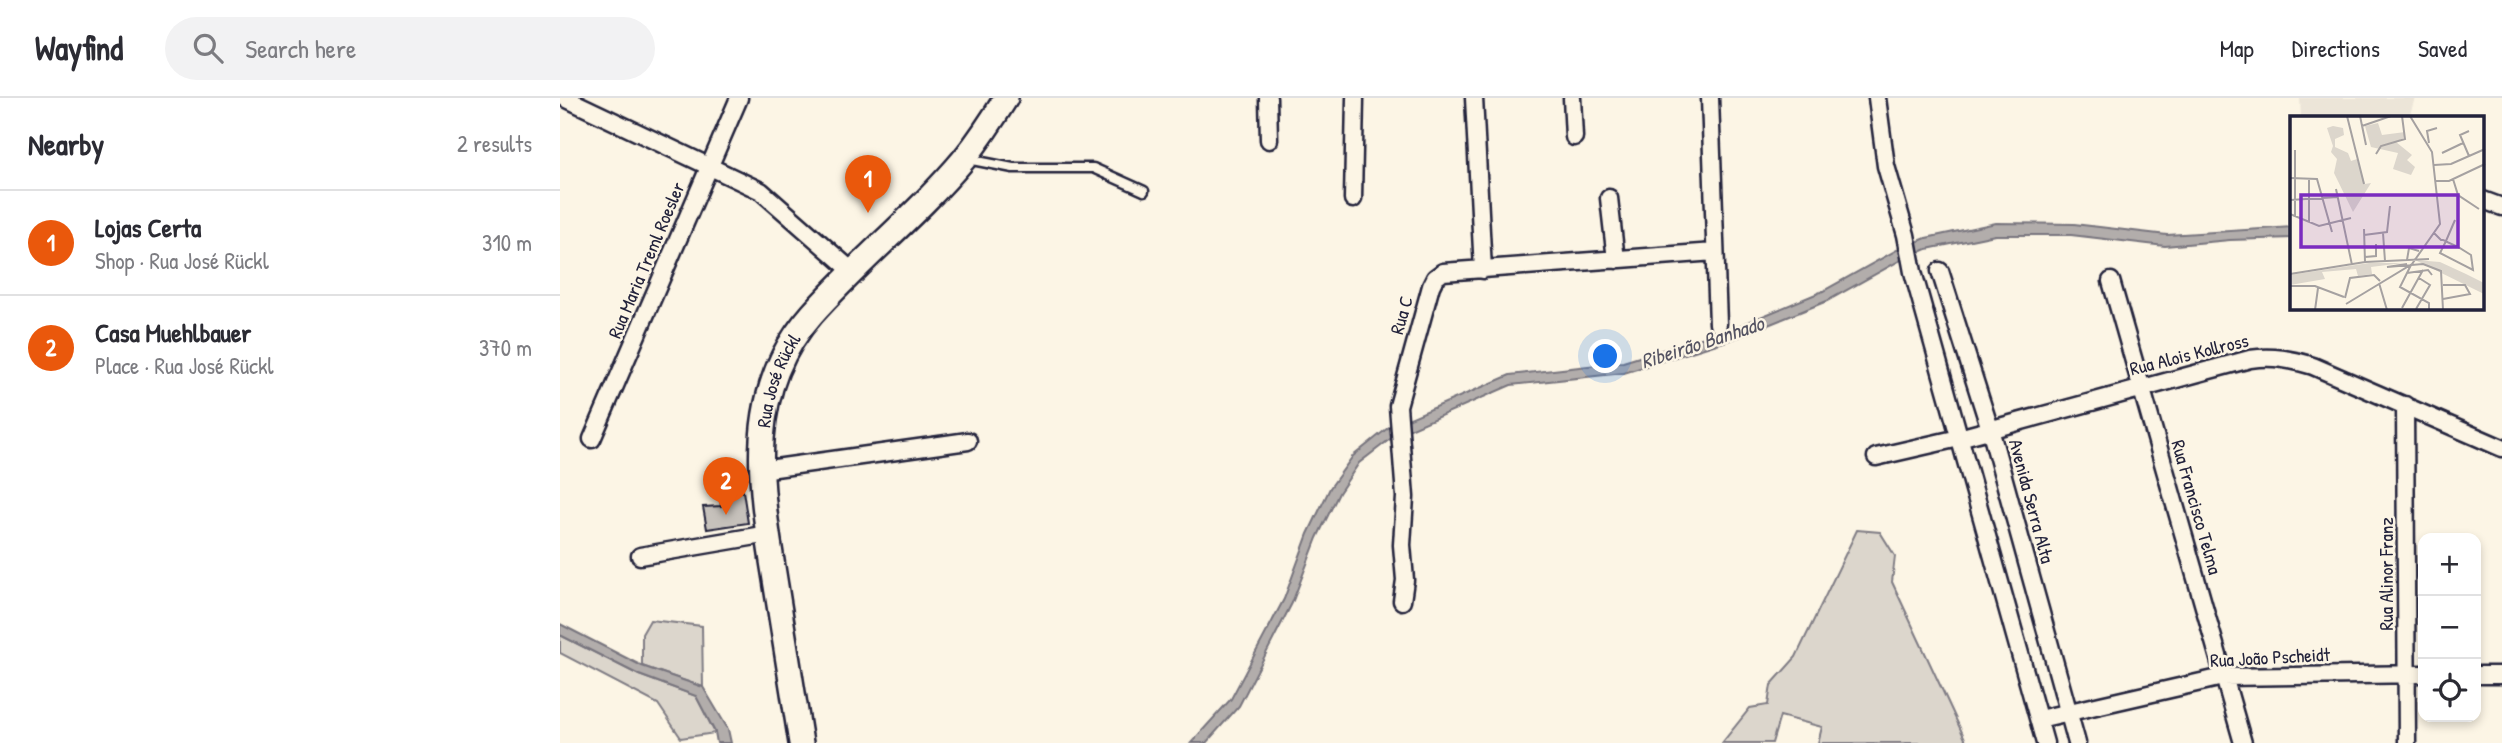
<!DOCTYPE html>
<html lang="en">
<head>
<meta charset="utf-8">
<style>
	:root { --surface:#fff; --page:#f2f2f3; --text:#2b2b33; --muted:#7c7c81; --line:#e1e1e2; --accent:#ea580c }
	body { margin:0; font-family:"Patrick Hand",sans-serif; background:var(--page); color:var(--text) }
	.controls { position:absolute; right:21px; bottom:21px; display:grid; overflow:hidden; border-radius:14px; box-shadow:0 4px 10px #0003 }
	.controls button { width:63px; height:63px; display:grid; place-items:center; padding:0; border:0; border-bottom:2px solid var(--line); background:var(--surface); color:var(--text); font:35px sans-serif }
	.you { position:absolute; left:1046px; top:259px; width:24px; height:24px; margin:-18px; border:5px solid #fff; border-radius:50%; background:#1a73e8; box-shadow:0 0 0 10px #1a73e833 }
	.badge { display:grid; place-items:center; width:46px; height:46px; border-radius:50%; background:var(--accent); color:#fff; font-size:23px; font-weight:700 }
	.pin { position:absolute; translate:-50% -58px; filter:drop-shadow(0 2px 4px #0008) }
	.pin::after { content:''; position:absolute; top:37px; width:24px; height:21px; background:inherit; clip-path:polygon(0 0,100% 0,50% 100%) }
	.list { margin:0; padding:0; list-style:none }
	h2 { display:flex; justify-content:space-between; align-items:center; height:91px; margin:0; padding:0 28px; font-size:30px }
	h2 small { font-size:23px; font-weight:400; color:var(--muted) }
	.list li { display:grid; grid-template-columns:46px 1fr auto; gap:21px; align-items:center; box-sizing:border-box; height:105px; padding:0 28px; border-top:2px solid var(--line) }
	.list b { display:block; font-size:26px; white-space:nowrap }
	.list p { margin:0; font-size:23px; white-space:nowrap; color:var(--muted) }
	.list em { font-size:23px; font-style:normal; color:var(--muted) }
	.icon { flex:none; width:38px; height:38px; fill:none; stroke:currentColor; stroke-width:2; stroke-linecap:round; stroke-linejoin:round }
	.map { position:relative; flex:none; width:1942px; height:645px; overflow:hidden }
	header { display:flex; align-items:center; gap:42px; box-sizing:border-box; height:98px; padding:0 35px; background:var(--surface); border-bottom:2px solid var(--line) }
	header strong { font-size:33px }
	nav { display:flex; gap:38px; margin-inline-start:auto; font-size:24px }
	.search { width:490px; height:63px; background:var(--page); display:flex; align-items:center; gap:18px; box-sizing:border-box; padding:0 24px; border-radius:38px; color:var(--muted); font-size:26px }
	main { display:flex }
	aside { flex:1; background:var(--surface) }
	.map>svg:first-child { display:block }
</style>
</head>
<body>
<header>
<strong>Wayfind</strong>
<div class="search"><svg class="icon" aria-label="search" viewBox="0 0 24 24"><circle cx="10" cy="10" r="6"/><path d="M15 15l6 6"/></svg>Search here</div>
<nav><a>Map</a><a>Directions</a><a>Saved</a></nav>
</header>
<main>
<aside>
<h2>Nearby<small>2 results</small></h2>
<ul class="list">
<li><span class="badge">1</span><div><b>Lojas Certa</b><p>Shop · Rua José Rückl</p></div><em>310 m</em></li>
<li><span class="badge">2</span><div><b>Casa Muehlbauer</b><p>Place · Rua José Rückl</p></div><em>370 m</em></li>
</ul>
</aside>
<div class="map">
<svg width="1942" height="645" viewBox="0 0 1942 645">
	<rect width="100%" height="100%" fill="#fcf5e5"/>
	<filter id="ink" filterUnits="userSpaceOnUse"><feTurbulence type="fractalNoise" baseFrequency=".0143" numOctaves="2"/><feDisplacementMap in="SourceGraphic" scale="14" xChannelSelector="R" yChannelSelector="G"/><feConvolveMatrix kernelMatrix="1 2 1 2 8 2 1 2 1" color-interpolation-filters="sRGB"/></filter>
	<g filter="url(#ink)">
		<path fill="#ece5d8" d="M1740,0h115l-6,19h-108z"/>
		<path fill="#dcd6cc" stroke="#7f7c84" stroke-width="2" d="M1297,432l23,2 15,24 -3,26 75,161h-149l4,-16 -42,-11 -8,27h-50l28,-35 18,-3 3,-20 25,-28z
			M90,522l52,6 1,61 -61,-21v-32z
			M0,537l79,40 57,21 19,37 -34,5 -23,-34 -98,-51z"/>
		<path fill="#b2adab" stroke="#78757e" stroke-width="2" d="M1436,125l78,1 93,11 125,-8v11l-62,2 -65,6 -94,-11h-76l-68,14 -26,11 -74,41 -91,37 -112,35 -113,12 -117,51 -35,27 -20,30 -22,45 -25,65 -53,103 -33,37h-15l40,-44 53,-100 24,-65 22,-46 23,-32 36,-29 121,-52 113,-13 111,-34 89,-37 74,-41 29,-12z
			M0,526l82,42 61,21 25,42 3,14h-14l-2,-11 -19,-36 -57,-21 -79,-40z"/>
		<path fill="#c6c1bb" stroke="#22223b" stroke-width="2" d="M183,393l5,32 -41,6 -4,-22 18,-1 -1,-14z"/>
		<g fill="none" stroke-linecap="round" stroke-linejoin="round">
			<defs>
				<path id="lane" d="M407,61l46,9h80l51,23"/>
				<path id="street" d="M5,0l196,93 91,80
					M708,0l1,42
					M914,0l9,172
					M1012,0l2,39
					M1150,0l8,226
					M1317,0l9,68 20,69 7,37 132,471
					M1049,100l7,62
					M793,101l2,-101
					M1923,102l19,7
					M1380,173l50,158 87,314
					M1551,183l132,462
					M1845,307l2,338
					M32,341l147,-341
					M1316,359l83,-19 291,-79c23,-3 41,0 63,7l189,82
					M201,372l207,-29
					M80,458l128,-22
					M842,503l3,-21 -3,-35 3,-48 -7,-91 33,-120 4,-8 8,-6 272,-20
					M1916,577h26
					M1479,621l184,-42 200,-3"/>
				<g id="secondary">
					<path id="s1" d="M241,645c-8,-52 -17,-105 -25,-157 -15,-95 -35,-192 36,-272 48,-54 106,-100 152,-155 15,-19 29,-40 42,-61"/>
				</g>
			</defs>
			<use href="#lane" stroke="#22223b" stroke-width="13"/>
			<use href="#street" stroke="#22223b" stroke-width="21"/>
			<use href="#secondary" stroke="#22223b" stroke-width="28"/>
			<use href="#lane" stroke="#fcf5e5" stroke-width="8"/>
			<use href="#street" stroke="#fcf5e5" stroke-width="16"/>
			<use href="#secondary" stroke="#fcf5e5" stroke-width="23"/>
		</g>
	</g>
	<g text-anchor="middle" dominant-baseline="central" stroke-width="5" stroke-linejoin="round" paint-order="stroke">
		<g font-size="19" fill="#22223b" stroke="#fcf5e5">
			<text transform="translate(86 162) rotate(-67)">Rua Maria Treml Roesler</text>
			<text transform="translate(841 217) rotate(-74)">Rua C</text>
			<text transform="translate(1629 256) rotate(-14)">Rua Alois Kollross</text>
			<text stroke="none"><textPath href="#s1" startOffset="368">Rua José Rückl</textPath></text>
			<text transform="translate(1472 403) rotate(75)">Avenida Serra Alta</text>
			<text transform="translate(1637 409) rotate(74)">Rua Francisco Telma</text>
			<text transform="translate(1826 476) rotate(-90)">Rua Alinor Franz</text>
			<text transform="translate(1710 559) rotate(-3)">Rua João Pscheidt</text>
		</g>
		<g font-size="21" font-style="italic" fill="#545362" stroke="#fcf5e5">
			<text transform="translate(1142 244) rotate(-18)">Ribeirão Banhado</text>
		</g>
	</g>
	<g transform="translate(1730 18)">
		<rect width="194" height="194" fill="#fcf5e5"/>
		<path d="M88,7l4,12 23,-3v5l-9,5 16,13 -5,5 8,7 -4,8 -18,-6 5,-16 -27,-6 -6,-21zM43,10l10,2 1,7 -9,4v8l13,6 3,8 6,-2 8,25 6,-1 -18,29 -19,-39 3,-14 -6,-7 2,-6 -6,-18zM125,144l25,2 26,12 18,9v11zM79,147h34l-32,4 1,7 -14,2 -2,-7 -34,3 3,7 -35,6v-10z" fill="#dcd6cc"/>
		<path fill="none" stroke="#a5a1a1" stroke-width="2" d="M57,0l17,68M70,0l6,29M72,10l29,-10M179,15l-9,4 9,21M139,27l-2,-12 10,-3M152,37l21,-10M86,38l5,-8 24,-7 -3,-23M144,49l17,-1 34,-15M0,62l27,1 15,53M163,63l5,16 21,14M146,65h13l36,-17M46,73l16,76M0,84l48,-3M0,98l29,12 32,-8M5,100v-66M19,106v-44M74,113l1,33M93,117l2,28M144,117l7,7h2l3,1 1,1 11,5 13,8 2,15 -33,-17 6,-12 9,-21M74,119l23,-3 3,-26M75,141l11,-1v-12M117,144l2,-12 10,3M117,148l-20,3 36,-3 18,7 2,39M121,149l-11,22 29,16v7M117,157l21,-3 4,5M0,158l75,-12 64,-3M89,167l8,27M153,169h22l5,9 -27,5M0,170h25l29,11M55,182l5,-20 24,-3 6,6M56,188l66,-40 28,-40 -8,-72 -22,-36M112,192l21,-38M126,193l14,-24 -11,-7M25,194l3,-22"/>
		<path fill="#7b2cbf" fill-opacity="0.15" stroke="#7b2cbf" stroke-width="3.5" d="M11,79h157v52h-157z"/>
		<rect width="194" height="194" fill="none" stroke="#22223b" stroke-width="3.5"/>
	</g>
</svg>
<div class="controls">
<button>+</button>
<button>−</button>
<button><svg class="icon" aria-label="locate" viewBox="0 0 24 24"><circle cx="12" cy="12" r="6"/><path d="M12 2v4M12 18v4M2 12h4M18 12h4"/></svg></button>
</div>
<div class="you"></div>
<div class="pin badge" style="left:308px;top:115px">1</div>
<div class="pin badge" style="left:166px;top:417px">2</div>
</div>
</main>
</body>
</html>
